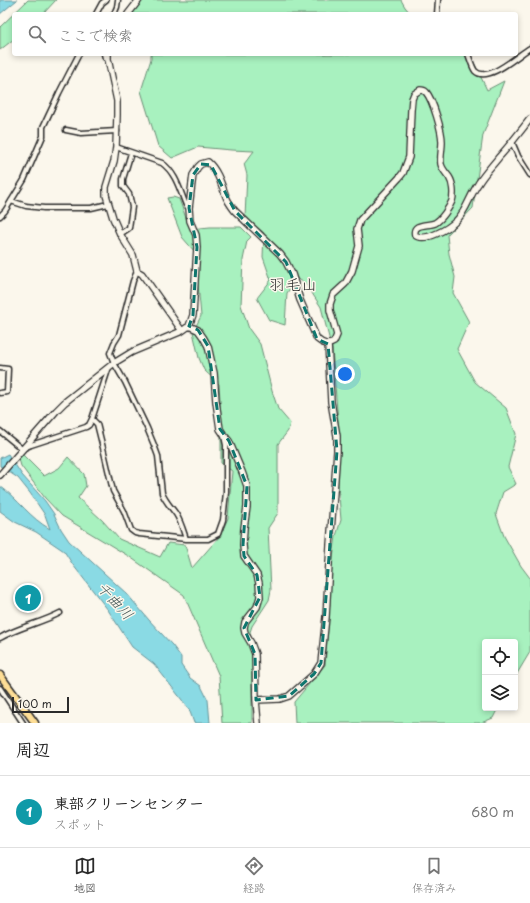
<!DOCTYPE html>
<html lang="ja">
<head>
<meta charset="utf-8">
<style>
	:root { --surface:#fff; --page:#f2f2f2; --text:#222; --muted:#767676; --line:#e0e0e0; --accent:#2b2b2b }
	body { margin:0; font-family:"Playpen Sans","Klee One",sans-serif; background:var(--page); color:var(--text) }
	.controls { position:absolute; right:12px; bottom:12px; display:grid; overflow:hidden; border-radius:4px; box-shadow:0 2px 6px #0003 }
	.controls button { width:36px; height:36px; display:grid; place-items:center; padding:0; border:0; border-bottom:1px solid var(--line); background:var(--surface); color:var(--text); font:20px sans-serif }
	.scale { position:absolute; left:12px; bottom:10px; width:57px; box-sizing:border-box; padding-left:4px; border:2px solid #2b2b2b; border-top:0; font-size:11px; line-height:14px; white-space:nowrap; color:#2b2b2b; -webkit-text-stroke:3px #fbf7ec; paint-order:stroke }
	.you { position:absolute; left:345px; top:374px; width:14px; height:14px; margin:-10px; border:3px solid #fff; border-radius:50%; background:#1a73e8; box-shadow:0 0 0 6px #1a73e833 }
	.badge { display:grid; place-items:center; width:26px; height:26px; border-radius:50%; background:var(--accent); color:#fff; font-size:13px; font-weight:700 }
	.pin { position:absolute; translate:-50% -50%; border:2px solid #fff; box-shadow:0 1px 4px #0006 }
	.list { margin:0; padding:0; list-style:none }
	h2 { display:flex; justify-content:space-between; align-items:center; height:52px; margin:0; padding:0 16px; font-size:17px }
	h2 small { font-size:13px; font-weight:400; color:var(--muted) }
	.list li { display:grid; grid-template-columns:26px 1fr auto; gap:12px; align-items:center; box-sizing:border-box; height:72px; padding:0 16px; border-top:1px solid var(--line) }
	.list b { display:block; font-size:15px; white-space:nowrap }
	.list p { margin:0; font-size:13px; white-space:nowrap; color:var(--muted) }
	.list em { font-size:13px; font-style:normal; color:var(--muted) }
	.icon { flex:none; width:22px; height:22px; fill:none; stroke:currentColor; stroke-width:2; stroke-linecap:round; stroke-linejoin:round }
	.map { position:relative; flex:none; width:530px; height:723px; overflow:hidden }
	.search { position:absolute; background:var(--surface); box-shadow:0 2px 6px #0003; left:12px; right:12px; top:12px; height:44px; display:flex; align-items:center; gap:10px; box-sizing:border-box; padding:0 14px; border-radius:4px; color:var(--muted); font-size:15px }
	.sheet { height:124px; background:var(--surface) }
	nav { display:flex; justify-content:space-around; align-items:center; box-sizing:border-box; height:56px; border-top:1px solid var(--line); background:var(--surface); font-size:11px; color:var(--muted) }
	nav a { display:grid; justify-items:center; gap:2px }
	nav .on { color:var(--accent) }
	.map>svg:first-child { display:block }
</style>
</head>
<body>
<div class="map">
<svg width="530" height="723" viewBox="0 0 530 723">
	<rect width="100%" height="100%" fill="#fbf7ec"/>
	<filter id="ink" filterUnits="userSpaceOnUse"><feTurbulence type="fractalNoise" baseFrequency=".025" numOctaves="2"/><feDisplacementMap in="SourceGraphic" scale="8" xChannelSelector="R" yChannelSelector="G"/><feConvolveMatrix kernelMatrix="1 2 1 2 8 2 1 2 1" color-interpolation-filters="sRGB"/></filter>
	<g filter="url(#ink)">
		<path fill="#a8f1bf" stroke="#6a8e75" d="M28,0h28l-13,14h-29v25l-14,11v-23z
			M134,0h267l4,7 6,7h-282z
			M151,54h319l17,36 17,-9 -21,54 -10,73 -26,27 2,19 6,23 -2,16 16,29 -12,27 18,33 31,26 10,26 -8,33 8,17 -13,8 -7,22 8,22 17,30 9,12v74l-15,25v-35h-30v66h13l-5,10 -12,5h-186l-1,-21 31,-37 5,-61v-23l6,-45 5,-16 -3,-36 2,-38 -8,-97 -11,-42 -15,-23 -9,-6 -10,15 -2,32 -16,-5 -12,-22 14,-18 -8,-23 1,-24 -19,-16 2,-42 -3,-11 10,-13 -23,-1 -33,-3 -26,11 -14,-12 -17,-55 10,-32z
			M173,197l6,2 11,30 20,-2h31l10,10 -4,4 -4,19 -2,45 8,24 11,15 12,47 6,18 12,14 -2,8 -10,13v69l-10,15 3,62 -2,10 -17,26 -2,6 4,19 -2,24v48h-30l-3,-47 -35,-81 -54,-38 -68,-41 -17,-18 -24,-32 -2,-7 4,-4 21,21 15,-8 9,-11 16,17 2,12 -8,12 24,22 17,19 41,18 8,-14 17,2 7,23 28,-32 8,-18 4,-47 -11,-8v-47l-2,-32 -15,-14 -5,-12 -6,-26 8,-16 -6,-64 -13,-15 -15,-39z"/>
		<path fill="#8adae4" stroke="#64949a" d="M0,0h17l-17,14z
			M8,454l14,21 23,26 9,13 7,15 8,12 58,53 22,26 23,25 9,12v8l9,13 11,8 7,14 2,23h-16l-5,-14 -35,-45 -22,-17 -24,-37 -35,-45 -9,-14 -28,-19 -21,-10 -15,-11v-25c18,13 30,32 50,43l-5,-14 -15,-22 -12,-15 -18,-12v-8z"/>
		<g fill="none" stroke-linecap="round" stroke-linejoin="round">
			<defs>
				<path id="street" d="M96,14l6,-11 4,-3
					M114,14l3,-7 1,-7
					M437,14l1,-14
					M104,54l1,4 3,1
					M468,54c2,5 4,13 7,17 13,13 44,-17 55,-23
					M66,130l15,3 36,-2
					M512,142l6,14 12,19
					M116,147l46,16c14,10 18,28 24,42l3,3
					M11,201l15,5 18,2h47l17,-4
					M0,216l5,-5 19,-31 19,-44v-9l16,-34 20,-39
					M120,234l9,-6 3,-21 -3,-13 -6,-8v-7l8,-26
					M137,271l-4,10 -14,54 -5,8 -4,10 4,10 11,19 22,46 7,17 4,11 4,37c3,8 9,14 14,21 5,8 7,16 10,25
					M0,368l8,1 -1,23 -7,1
					M92,419l5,5 7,28 9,39 11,20 7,19 4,3 4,1 47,5h22l10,-5 5,-14 3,-28v-47l-2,-9
					M0,431l22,18 9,-4 55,-18 3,-2 3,-6 17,-52
					M0,638c19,-11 41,-15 60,-25
					M0,688l23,35"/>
				<path id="secondary" d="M128,14l11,-14
					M108,54v5l9,42v14l-1,32 -2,14 -8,26v8l7,23 7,16 13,21 4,16 5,3 40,57
					M189,326l9,4 5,7 5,9 6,27 2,29 4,27 4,6 5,6 13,31 5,14v21l-3,21 -1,17 1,11 13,19 2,8 1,14 -3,10 -12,15 -1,6 1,5 6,10 4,11 1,46 2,23
					M0,475l56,-64 9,-9 49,-39 18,-11 50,-21 7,-5 4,-11 4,-68 -1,-12 -6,-14 -1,-13 3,-25 1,-8 5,-8 3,-3 7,-2c9,8 13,21 17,32 2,6 6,12 10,17l45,43 6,8 6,12 8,26 17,39c6,5 11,7 17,3l3,-7 -7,-25v-6l3,-9 12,-11 7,-13 7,-25 -2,-17 3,-9 39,-42 4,-5 6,-16 2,-47 1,-11 2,-5 6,-4c3,0 4,0 6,2 7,8 16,39 16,50 0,7 -2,15 -1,22 1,5 5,9 8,13 4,6 5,17 3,24 -3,7 -10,18 -17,22 -7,3 -23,0 -20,12 10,8 34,-7 41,-14 10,-9 14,-26 22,-37 6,-10 14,-18 21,-27 11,-12 21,-25 31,-38
					M256,700l24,-1 9,-3 25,-22 7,-11 5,-46 4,-72 7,-94v-15l-6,-34 -3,-58"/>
				<path id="primary" d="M0,675l35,48"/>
			</defs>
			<use href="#street" stroke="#2b2b2b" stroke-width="7"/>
			<use href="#secondary" stroke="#2b2b2b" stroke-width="8"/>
			<use href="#primary" stroke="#2b2b2b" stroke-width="9"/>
			<use href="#street" stroke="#fbf7ec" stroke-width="4"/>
			<use href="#secondary" stroke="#fbf7ec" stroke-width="5.5"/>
			<use href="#primary" stroke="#fede96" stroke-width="6"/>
		</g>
	</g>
	<path fill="none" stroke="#0f766e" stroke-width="3" stroke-dasharray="8 5" stroke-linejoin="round" d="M201,164l10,1 24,46 51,51 31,77 11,5 9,107 -16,212 -7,11 -25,22 -33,4 -1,-46 -11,-26 16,-31 -3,-22 -13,-19 -1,-11 4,-59 -18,-45 -9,-12 -12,-83 -10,-16 -9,-4 4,-11 4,-68 -8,-39 4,-33z"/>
	<g text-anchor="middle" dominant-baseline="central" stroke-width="3" stroke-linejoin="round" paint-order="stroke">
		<g font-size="15" font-style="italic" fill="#435759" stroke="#fbf7ec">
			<text transform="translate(116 600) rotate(47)">千曲川</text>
		</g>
		<g font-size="16" fill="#2b2b2b" stroke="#fbf7ec">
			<text x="293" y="283">羽毛山</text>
		</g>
	</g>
</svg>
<div class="controls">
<button><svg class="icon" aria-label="locate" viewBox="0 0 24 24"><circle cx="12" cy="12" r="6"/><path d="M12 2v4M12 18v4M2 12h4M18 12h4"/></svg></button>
<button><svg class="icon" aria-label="layers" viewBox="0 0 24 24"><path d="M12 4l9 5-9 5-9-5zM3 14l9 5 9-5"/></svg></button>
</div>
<div class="scale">100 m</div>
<div class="you"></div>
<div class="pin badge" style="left:28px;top:598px;background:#0f9aa8">1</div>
<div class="search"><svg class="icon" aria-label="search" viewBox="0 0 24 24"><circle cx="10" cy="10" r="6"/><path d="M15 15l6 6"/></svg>ここで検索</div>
</div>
<section class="sheet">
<h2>周辺<small></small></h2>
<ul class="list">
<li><span class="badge" style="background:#0f9aa8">1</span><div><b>東部クリーンセンター</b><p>スポット</p></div><em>680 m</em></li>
</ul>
</section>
<nav>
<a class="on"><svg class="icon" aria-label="map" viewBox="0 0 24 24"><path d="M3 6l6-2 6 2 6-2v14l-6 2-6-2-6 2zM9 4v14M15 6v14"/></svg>地図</a>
<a><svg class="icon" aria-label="directions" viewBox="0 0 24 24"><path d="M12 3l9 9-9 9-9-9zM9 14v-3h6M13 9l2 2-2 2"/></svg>経路</a>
<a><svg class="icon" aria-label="saved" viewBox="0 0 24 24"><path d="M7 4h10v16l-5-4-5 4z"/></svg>保存済み</a>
</nav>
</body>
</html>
